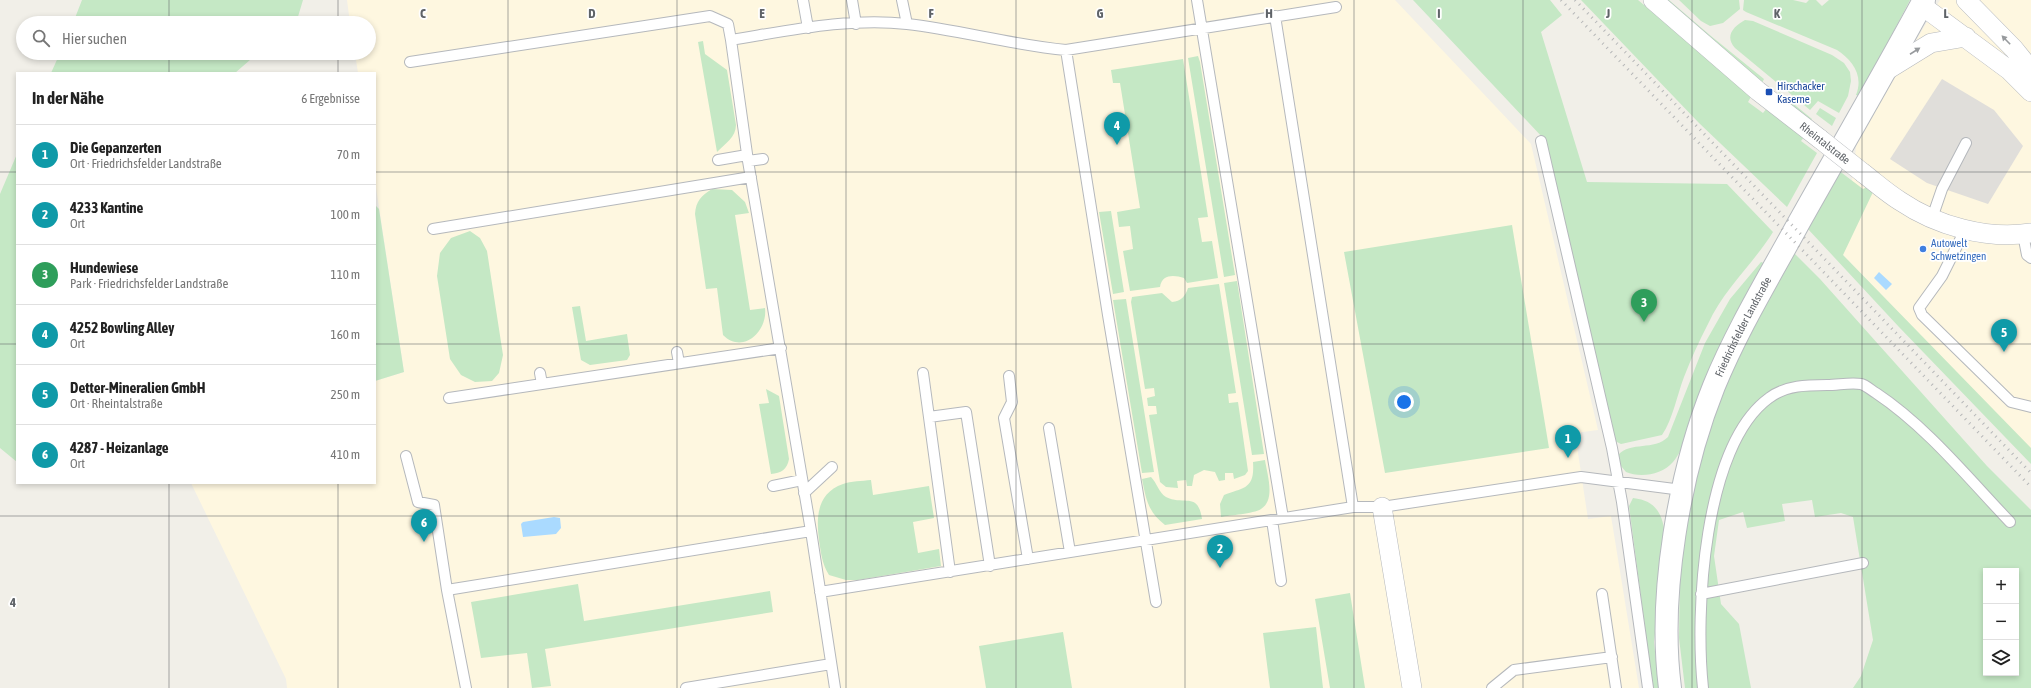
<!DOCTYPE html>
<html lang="de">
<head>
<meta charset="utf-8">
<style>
	:root { --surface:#fff; --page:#f2f2f2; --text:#222; --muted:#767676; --line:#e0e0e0; --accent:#ea580c }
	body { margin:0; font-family:"Asap Condensed",sans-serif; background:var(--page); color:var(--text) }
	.controls { position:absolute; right:12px; bottom:12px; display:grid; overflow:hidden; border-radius:0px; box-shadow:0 2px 6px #0003 }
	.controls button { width:36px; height:36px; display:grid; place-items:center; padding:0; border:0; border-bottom:1px solid var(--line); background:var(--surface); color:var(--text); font:20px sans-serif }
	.you { position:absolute; left:1404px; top:402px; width:14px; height:14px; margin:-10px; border:3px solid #fff; border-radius:50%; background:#1a73e8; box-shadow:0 0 0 6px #1a73e833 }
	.badge { display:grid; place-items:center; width:26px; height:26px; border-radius:50%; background:var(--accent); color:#fff; font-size:13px; font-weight:700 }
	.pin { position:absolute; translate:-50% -33px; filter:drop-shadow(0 1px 2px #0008) }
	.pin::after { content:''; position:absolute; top:21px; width:14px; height:12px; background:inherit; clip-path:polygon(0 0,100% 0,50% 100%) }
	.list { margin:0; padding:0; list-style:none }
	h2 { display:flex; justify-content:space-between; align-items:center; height:52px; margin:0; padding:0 16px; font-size:17px }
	h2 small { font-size:13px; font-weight:400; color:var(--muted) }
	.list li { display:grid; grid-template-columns:26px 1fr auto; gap:12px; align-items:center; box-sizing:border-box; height:60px; padding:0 16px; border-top:1px solid var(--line) }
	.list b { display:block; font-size:15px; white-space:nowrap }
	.list p { margin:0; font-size:13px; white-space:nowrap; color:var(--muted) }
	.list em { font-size:13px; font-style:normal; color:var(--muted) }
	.icon { flex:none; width:22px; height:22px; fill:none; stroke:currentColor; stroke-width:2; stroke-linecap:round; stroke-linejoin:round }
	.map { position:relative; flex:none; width:2031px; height:688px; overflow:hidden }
	.search { position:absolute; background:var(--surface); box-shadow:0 2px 6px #0003; left:16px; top:16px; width:360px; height:44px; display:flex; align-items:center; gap:10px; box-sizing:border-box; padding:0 14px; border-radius:22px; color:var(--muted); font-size:15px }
	.panel { position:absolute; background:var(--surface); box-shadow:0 2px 6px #0003; left:16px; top:72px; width:360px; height:412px; border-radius:0px }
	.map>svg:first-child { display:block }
</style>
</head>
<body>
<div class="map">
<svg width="2031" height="688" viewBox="0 0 2031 688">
	<rect width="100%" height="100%" fill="#f1efe8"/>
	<path fill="#fef7e0" d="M347,0h1048l136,144 67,286 -23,3 13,86 23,-3 28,172h-1352l-1,-9 -95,-196h184v-102l29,-9 -29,-191v-108h-17l-3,-20h14v-30h-19z
		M1940,0h91v449l-188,-194 14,-115z"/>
	<path fill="#e0deda" d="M1942,79l52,31 29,36 -35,58 -61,-21 -37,-24z"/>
	<path fill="#c5e8c5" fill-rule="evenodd" d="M82,0h221l-6,20 -4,3h-220z
		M1413,0h137l12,15 -21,17 46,150 140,2 46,48c-20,32 -49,57 -65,92 -9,17 -17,35 -24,53 -7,18 -11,42 -22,58l-41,9 -6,-3 -71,-302z
		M1581,0h57l114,95 -4,7 15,11 4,-5 37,29 -3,4 16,12 -30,54 -88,-84z
		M1662,0h7l42,36 53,43 -2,4z
		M1679,0h60l1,9 -17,14 -13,3 -9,-5z
		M1744,0h49l13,3 3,-3h7l6,6 7,-6h81l-50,96 -4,-1c8,-20 -4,-35 -19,-45l-91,-38 -3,-2z
		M1745,20l8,1 79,34 12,8 6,9 1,9 -3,15 -9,17 -21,-12 -8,9 -75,-62c-11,-12 -1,-22 10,-28z
		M703,41l2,13 22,16 9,55c0,12 -11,19 -19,27l-19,-110z
		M60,53h198l-23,20h-184z
		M1198,56l2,6 35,213 -11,2 -36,-219z
		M1183,59l25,158 -10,1 4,24 10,-1 6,37 -31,5 -3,-5c-10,-3 -22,-4 -24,9l-30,4 -7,-40 10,-2 -3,-23 -11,1 -2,-15 23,-4 -20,-125h-7l-2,-13z
		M1779,92l33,27 -1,2 -34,-26z
		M1820,108l16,10 -4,8 -16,-12z
		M17,154v308l-17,-14v-254z
		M1838,170l25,19 4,-2 6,5 -30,63 188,193v16l-132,-137 -92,-99z
		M712,189l20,1 13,12 4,11 -14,2 15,95 15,-2c3,23 -22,47 -42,27l-6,-47 -11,1 -11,-75c1,-13 6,-18 17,-25z
		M375,205l4,4 25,163 -29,9z
		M1111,211l13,81 -11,2 -14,-82z
		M1512,225l37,223 -164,25 -41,-221z
		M470,231l10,7 7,13 16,104 -4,18 -7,8 -17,1 -14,-7 -11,-16 -13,-83 3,-23 11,-15z
		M1793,252l27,27 167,187 44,44v178h-178l8,-12 12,-36 -20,-123 -12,-4 -26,4 -3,-17 -30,4 3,17 -38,7 -4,-16 -24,8 -5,36 7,48 18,20 12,64h-66l-6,-50 1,-71 3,-29 19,-90 37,-97zM1986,571h30v102h-30z
		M1761,262l6,2 -78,171c-5,9 -10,20 -16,27 -11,13 -33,16 -47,10l-5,-6 -3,-11c13,-14 36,-4 50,-18l37,-94 25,-44z
		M1237,281l27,173 -12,1 -28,-172z
		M1219,284l17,109 -8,1 1,9 9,-1 10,69 -3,4 -11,4 -1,-6h-8v7l-6,1 -4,-9 -11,-2 -10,5 -2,11h-5l-1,-6 -9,1 1,7 -12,-1 -6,-5 -11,-67 8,-1 -1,-8h-8l-1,-8 8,-2 -1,-8 -9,1 -14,-87 1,-5 30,-4 10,9c9,-1 13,-5 16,-14z
		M1126,299l28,173 -12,1 -29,-173z
		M580,306l6,35 41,-7 3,21 -3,5 -37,5 -9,-5 -9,-53z
		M766,389l13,7 10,63c-2,11 -8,14 -18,15l-12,-70 10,-1z
		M1265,460c2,14 11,40 -4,49 -8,5 -31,6 -40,8l-1,-13 4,-9c19,-8 31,-5 29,-33z
		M1151,477c6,6 8,16 15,20 18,9 32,-6 36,22l-37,6c-17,-13 -19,-26 -23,-46z
		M871,480l2,15 56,-9 5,32 -21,4 5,31 21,-4 2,17 -83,14h-12l-17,-5c-7,-11 -8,-22 -10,-35 -3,-23 -2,-47 24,-56 8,-3 19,-3 28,-4z
		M1633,498c26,3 30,19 33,42l-12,102 5,46h-6l-24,-182z
		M578,584l6,37 186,-30 3,21 -228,37 6,37 -19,2 -5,-35 -46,5 -10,-56z
		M1350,593l15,95h-35l-15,-89z
		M1316,627l7,61h-53l-7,-55z
		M1063,632l9,56h-86l-7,-42z"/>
	<path fill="#aadaff" d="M1879,272l13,12 -6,6 -12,-12z
		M554,517l6,1 1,10 -5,6 -33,3 -2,-13 2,-2z"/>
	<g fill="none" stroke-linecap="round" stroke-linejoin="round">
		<defs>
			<path id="lane" d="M803,0l5,28
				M852,0l4,24
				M902,0l5,24
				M1197,0l86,518
				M1275,16l78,491
				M1066,50l42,265 48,287
				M410,62l300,-46 18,8 3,16
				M1541,141l71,307 10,54 26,186
				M718,160l29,-5
				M748,161l15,-2
				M1932,218l10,-29 24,-46
				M433,229l318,-52
				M1965,230l-23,46 -23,32 3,7 89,87 20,5
				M2023,234l4,21 4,3
				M677,352l2,11
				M540,373l2,11
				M923,373l27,199
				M1009,376l3,26 -8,16 24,141
				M449,398l332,-50
				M929,417l37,-5 24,154
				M1049,428l21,124
				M406,456l12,46 16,3 13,85
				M773,486l29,-6
				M804,493l28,-26
				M1272,520l9,61
				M811,531l24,157
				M820,592l533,-85h29l199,-30 101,13
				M1602,594l14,94
				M1701,594l162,-31
				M466,688l-19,-98 364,-59 -63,-370 -17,-121c56,-9 119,-23 176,-16 53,6 105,21 159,26l270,-43
				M686,688l145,-24
				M1492,688l22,-18 98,-13
				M1703,688c-8,-75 0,-242 66,-290 17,-13 39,-13 58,-13 11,0 24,-3 34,-1 5,1 11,7 15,9 51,34 92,85 134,129"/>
			<path id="street" d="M1653,0l105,91 62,48
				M1966,0l48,49 17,21
				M1921,5l88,65 22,22
				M1884,72l47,-29 35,-6
				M1863,173c13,10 24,20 37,28 37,25 87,39 131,32
				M1382,507l30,181"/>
			<g id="secondary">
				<path id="s1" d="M1670,688c-12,-93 9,-215 44,-302 23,-56 54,-107 83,-160 42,-75 86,-150 127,-226"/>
			</g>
		</defs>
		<use href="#lane" stroke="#b5b8bc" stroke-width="12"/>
		<use href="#street" stroke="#b5b8bc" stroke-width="20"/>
		<use href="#secondary" stroke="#b6babf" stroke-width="24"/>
		<use href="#lane" stroke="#fff" stroke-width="10"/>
		<use href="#street" stroke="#fff" stroke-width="19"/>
		<use href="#secondary" stroke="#fff" stroke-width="22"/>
		<path stroke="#b6b7b8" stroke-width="3" stroke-dasharray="1 5" stroke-linecap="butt" d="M1561,0l470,487
			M1575,0l456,473"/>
		<defs>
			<path id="street-bridge" d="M1820,139l43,34"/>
		</defs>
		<use href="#street-bridge" stroke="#b5b8bc" stroke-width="20" stroke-linecap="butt"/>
		<use href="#street-bridge" stroke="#fff" stroke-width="19"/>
	</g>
	<defs><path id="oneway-solid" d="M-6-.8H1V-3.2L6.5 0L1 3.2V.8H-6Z"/></defs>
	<g fill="#979a9d">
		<use href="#oneway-solid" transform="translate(2006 40) rotate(-134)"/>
		<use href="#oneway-solid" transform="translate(1915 51) rotate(-33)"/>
	</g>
	<path fill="none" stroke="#5f6368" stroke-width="1" stroke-opacity="0.55" d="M169,0v23M338,0v23M508,0v688M677,0v688M846,0v688M1016,0v688M1185,0v688M1354,0v688M1523,0v688M1692,0v688M1862,0v688M169,53v20M338,53v20M0,172h17M375,172h1656M0,344h17M375,344h1656M169,483v205M338,483v205M0,516h2031"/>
	<rect fill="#1a4fb4" stroke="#fff" stroke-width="1.5" x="1765" y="88" width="8" height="8" rx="2"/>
	<circle fill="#3f7fe0" stroke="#fff" stroke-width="1.5" cx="1923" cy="249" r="4"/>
	<g text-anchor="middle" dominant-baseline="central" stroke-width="3.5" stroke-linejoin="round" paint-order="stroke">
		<g font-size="11" fill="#164399" stroke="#fff" text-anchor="start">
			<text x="1777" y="86">Hirschacker<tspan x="1777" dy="13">Kaserne</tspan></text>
		</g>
		<g font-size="11" fill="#5f6368" stroke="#fff">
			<text transform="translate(1825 143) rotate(38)">Rheintalstraße</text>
			<text stroke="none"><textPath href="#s1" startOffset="374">Friedrichsfelder Landstraße</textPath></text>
		</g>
		<g font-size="11" fill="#366cbe" stroke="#fff" text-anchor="start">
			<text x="1931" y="243">Autowelt<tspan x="1931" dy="13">Schwetzingen</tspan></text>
		</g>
	</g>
	<g font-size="13" text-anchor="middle" font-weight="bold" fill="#5f6368" stroke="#fff" stroke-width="3.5" stroke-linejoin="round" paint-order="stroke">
		<text x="423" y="18">C</text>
		<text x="592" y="18">D</text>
		<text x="762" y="18">E</text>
		<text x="931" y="18">F</text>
		<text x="1100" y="18">G</text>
		<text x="1269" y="18">H</text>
		<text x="1439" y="18">I</text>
		<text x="1608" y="18">J</text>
		<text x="1777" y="18">K</text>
		<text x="1946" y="18">L</text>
		<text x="13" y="607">4</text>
	</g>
</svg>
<div class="controls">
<button>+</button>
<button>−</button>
<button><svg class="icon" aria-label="layers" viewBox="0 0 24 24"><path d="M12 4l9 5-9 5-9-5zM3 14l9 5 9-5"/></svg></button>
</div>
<div class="you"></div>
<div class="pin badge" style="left:1568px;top:458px;background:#0f9aa8">1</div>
<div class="pin badge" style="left:1220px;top:568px;background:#0f9aa8">2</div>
<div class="pin badge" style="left:1644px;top:322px;background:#2e9e5b">3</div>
<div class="pin badge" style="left:1117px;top:145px;background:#0f9aa8">4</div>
<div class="pin badge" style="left:2004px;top:352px;background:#0f9aa8">5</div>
<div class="pin badge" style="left:424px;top:542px;background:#0f9aa8">6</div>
<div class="search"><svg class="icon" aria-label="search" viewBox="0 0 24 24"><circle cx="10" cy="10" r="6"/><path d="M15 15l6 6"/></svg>Hier suchen</div>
<section class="panel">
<h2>In der Nähe<small>6 Ergebnisse</small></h2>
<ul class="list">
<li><span class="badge" style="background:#0f9aa8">1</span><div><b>Die Gepanzerten</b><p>Ort · Friedrichsfelder Landstraße</p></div><em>70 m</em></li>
<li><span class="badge" style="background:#0f9aa8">2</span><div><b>4233 Kantine</b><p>Ort</p></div><em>100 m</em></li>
<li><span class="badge" style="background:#2e9e5b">3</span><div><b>Hundewiese</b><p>Park · Friedrichsfelder Landstraße</p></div><em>110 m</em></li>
<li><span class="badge" style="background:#0f9aa8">4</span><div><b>4252 Bowling Alley</b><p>Ort</p></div><em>160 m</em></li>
<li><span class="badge" style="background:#0f9aa8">5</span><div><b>Detter-Mineralien GmbH</b><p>Ort · Rheintalstraße</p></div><em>250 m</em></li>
<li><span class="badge" style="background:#0f9aa8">6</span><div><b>4287 - Heizanlage</b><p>Ort</p></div><em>410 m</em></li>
</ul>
</section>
</div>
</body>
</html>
